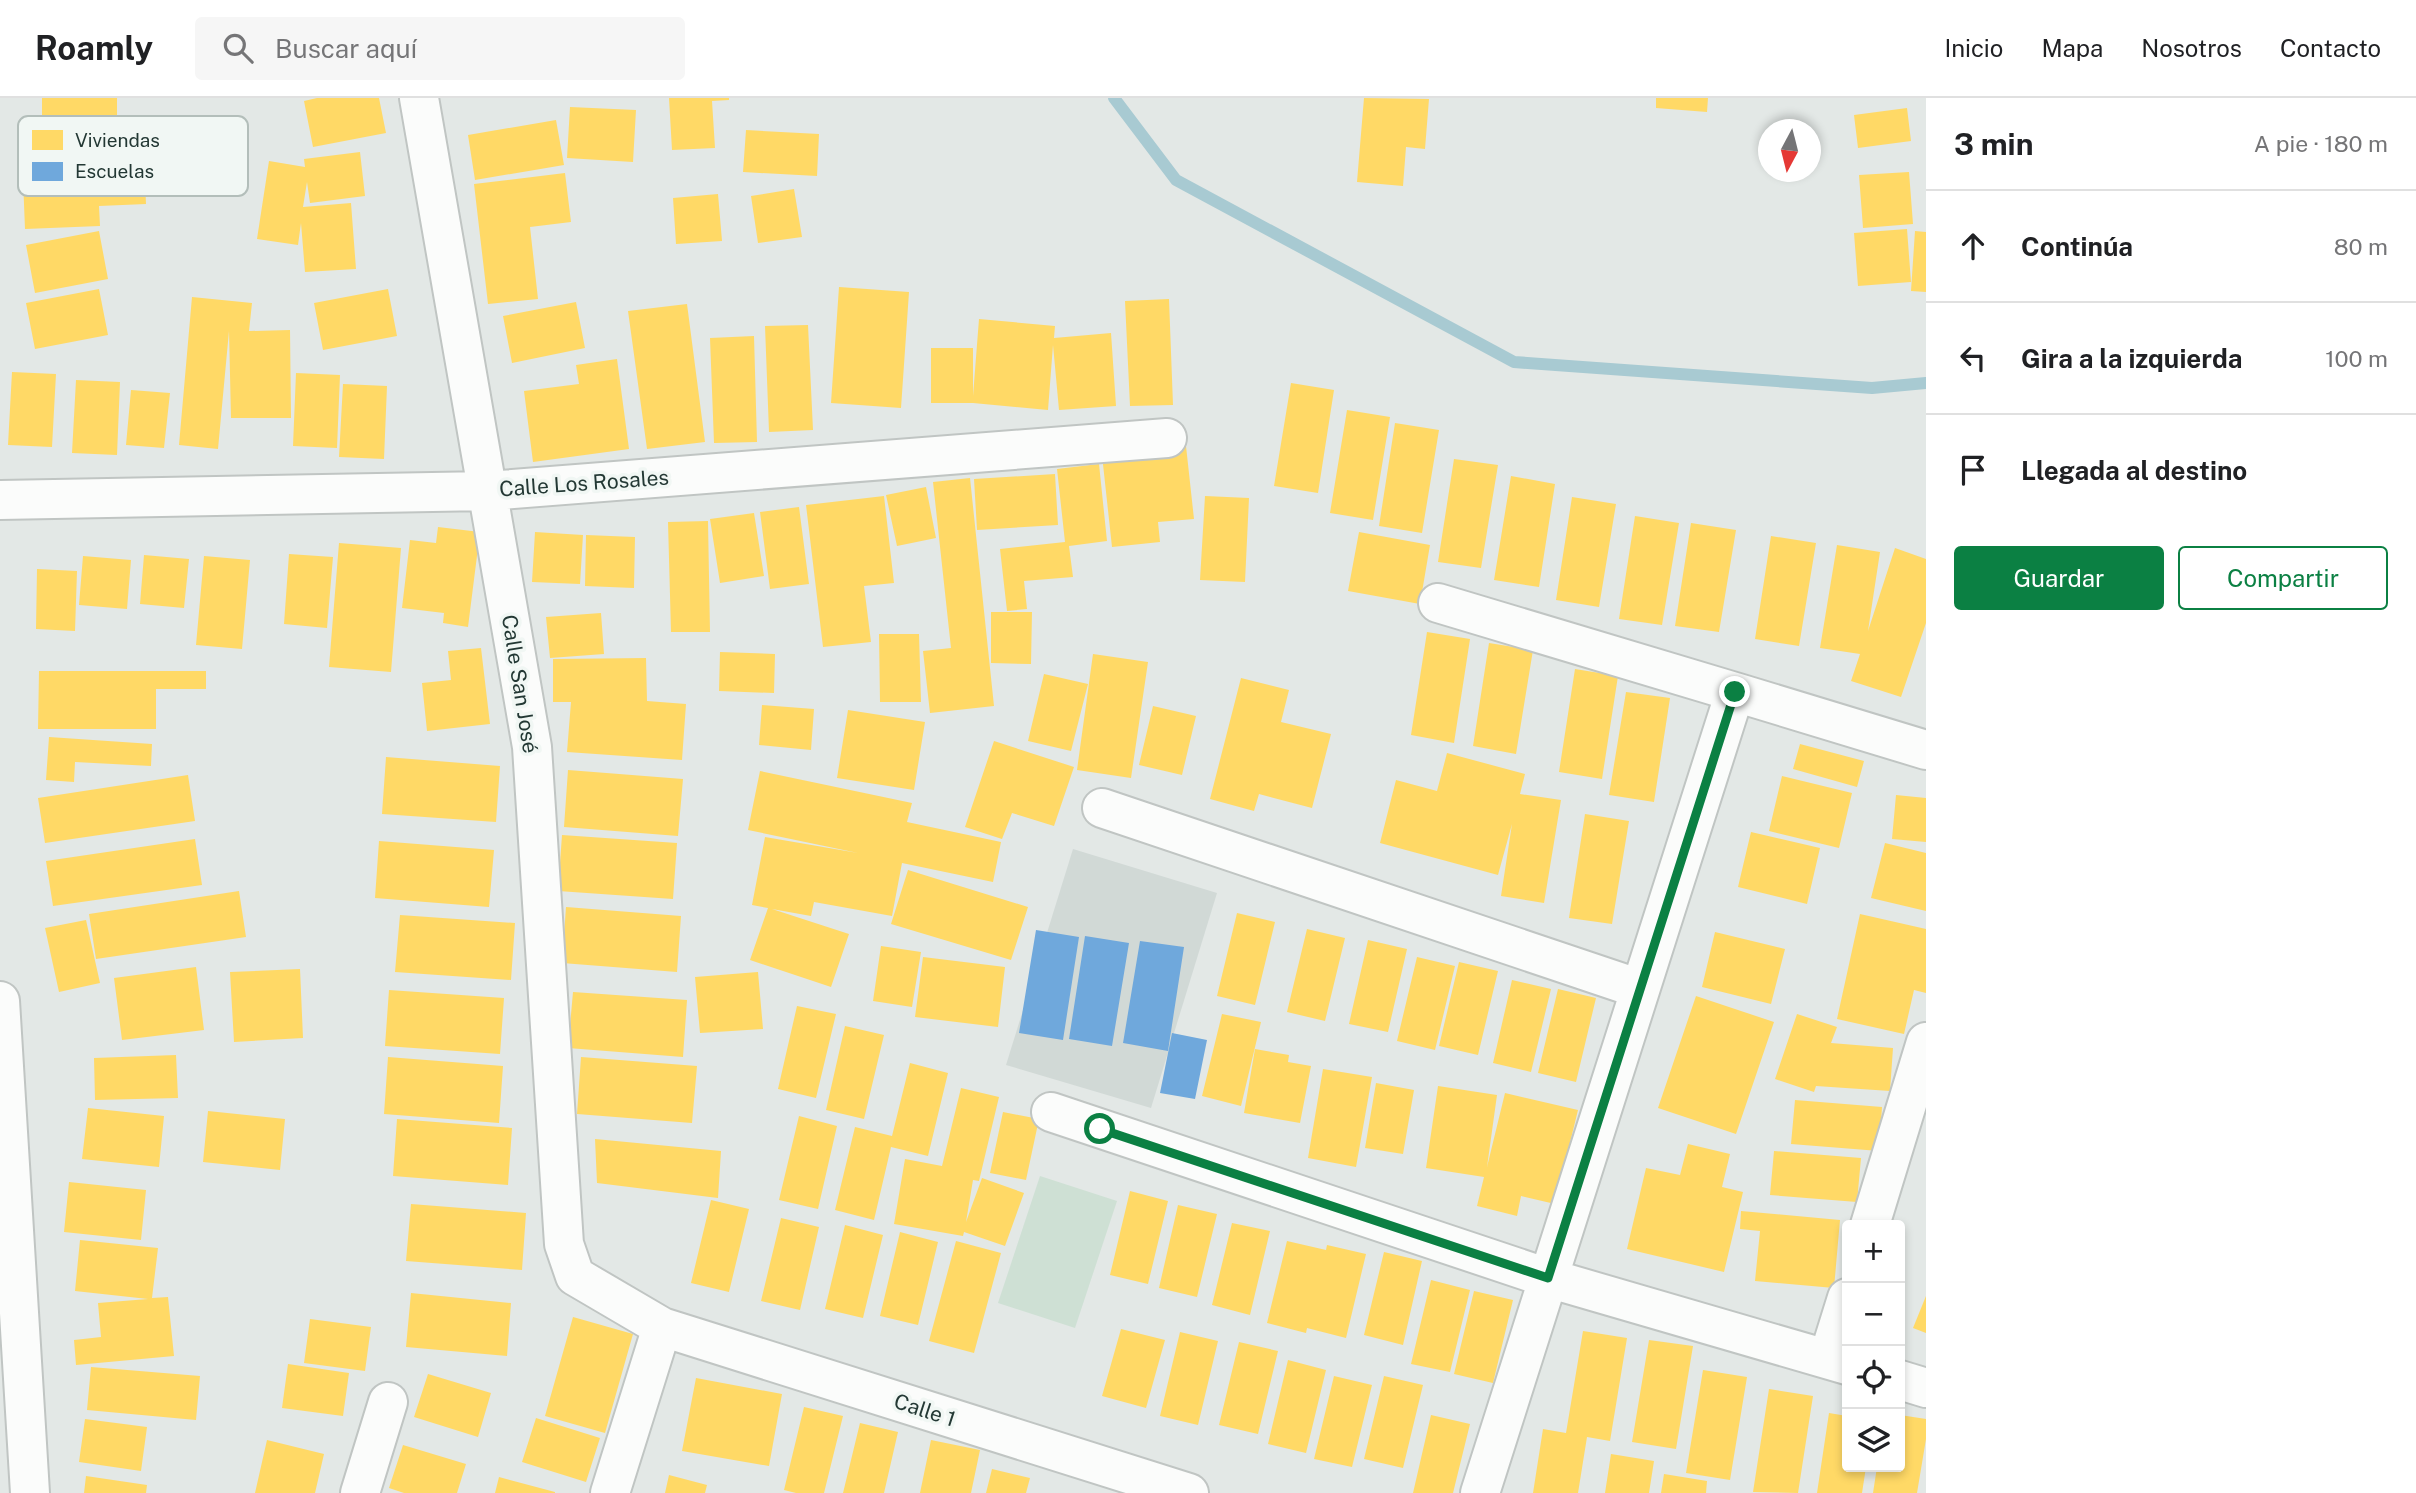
<!DOCTYPE html>
<html lang="es">
<head>
<meta charset="utf-8">
<style>
	:root { --surface:#fff; --page:#f6f6f6; --text:#202124; --muted:#757577; --line:#e0e0e0; --accent:#0b8043 }
	body { margin:0; font-family:"Public Sans",sans-serif; background:var(--page); color:var(--text) }
	.controls { position:absolute; right:21px; bottom:21px; display:grid; overflow:hidden; border-radius:7px; box-shadow:0 4px 10px #0003 }
	.controls button { width:63px; height:63px; display:grid; place-items:center; padding:0; border:0; border-bottom:2px solid var(--line); background:var(--surface); color:var(--text); font:35px sans-serif }
	.compass { position:absolute; left:1758px; top:21px; width:63px; height:63px; border-radius:50%; background:var(--surface); box-shadow:0 4px 10px #0003; rotate:187deg }
	.stop { position:absolute; width:21px; height:21px; margin:-16px; border:5px solid #0b8043; border-radius:50%; background:#fff }
	.stop.end { background:#0b8043; border-color:#fff; box-shadow:0 2px 7px #0008 }
	.list { margin:0; padding:0; list-style:none }
	h2 { display:flex; justify-content:space-between; align-items:center; height:91px; margin:0; padding:0 28px; font-size:30px }
	h2 small { font-size:23px; font-weight:400; color:var(--muted) }
	.list li { display:grid; grid-template-columns:46px 1fr auto; gap:21px; align-items:center; box-sizing:border-box; height:112px; padding:0 28px; border-top:2px solid var(--line) }
	.list b { display:block; font-size:26px; white-space:nowrap }
	.list em { font-size:23px; font-style:normal; color:var(--muted) }
	.actions { display:flex; gap:14px; padding:21px 28px }
	.actions a { flex:1; padding:16px 0; border:2px solid var(--accent); border-radius:7px; text-align:center; font-size:24px; color:var(--accent) }
	.actions .main { background:var(--accent); color:#fff }
	.icon { flex:none; width:38px; height:38px; fill:none; stroke:currentColor; stroke-width:2; stroke-linecap:round; stroke-linejoin:round }
	.map { position:relative; flex:none; width:1926px; height:1395px; overflow:hidden }
	header { display:flex; align-items:center; gap:42px; box-sizing:border-box; height:98px; padding:0 35px; background:var(--surface); border-bottom:2px solid var(--line) }
	header strong { font-size:33px }
	nav { display:flex; gap:38px; margin-inline-start:auto; font-size:24px }
	.search { width:490px; height:63px; background:var(--page); display:flex; align-items:center; gap:18px; box-sizing:border-box; padding:0 24px; border-radius:7px; color:var(--muted); font-size:26px }
	main { display:flex }
	aside { flex:1; background:var(--surface) }
	.map>svg:first-child { display:block }
</style>
</head>
<body>
<header>
<strong>Roamly</strong>
<div class="search"><svg class="icon" aria-label="search" viewBox="0 0 24 24"><circle cx="10" cy="10" r="6"/><path d="M15 15l6 6"/></svg>Buscar aquí</div>
<nav><a>Inicio</a><a>Mapa</a><a>Nosotros</a><a>Contacto</a></nav>
</header>
<main>
<div class="map">
<svg width="1926" height="1395" viewBox="0 0 1926 1395">
	<rect width="100%" height="100%" fill="#e3e8e6"/>
	<path fill="#d1d9d6" d="M1073,751l144,44 -66,215 -145,-43z"/>
	<path fill="#cee0d4" d="M1040,1078l77,25 -42,127 -77,-25z"/>
	<path fill="#ffd966" d="M42,0h75v38h-75z
		M317,0h62l7,35 -73,14 -9,-46z
		M669,0h60v2l-17,1 3,47 -43,2z
		M1364,0l65,1 -4,50 -19,-2 -3,39 -46,-4z
		M1656,0h52l-1,14 -51,-4z
		M570,9l66,3 -3,52 -66,-4z
		M1907,10l4,33 -53,7 -4,-33z
		M556,22l8,45 -89,15 -7,-45z
		M746,32l73,4 -2,42 -74,-4z
		M143,37l3,69 -47,2 1,20 -75,3 -2,-50 21,-1 -2,-38z
		M360,54l5,44 -55,7 -3,-21 -4,25 48,-4 5,66 -51,3 -4,-49 -3,22 -41,-6 12,-78 36,6 -1,-8z
		M1909,74l4,52 -50,4 -4,-53z
		M565,75l6,49 -41,5 8,72 -50,5 -14,-120z
		M794,91l8,48 -44,6 -7,-47z
		M718,96l4,47 -46,3 -3,-46z
		M1907,131l4,53 -53,4 -4,-53z
		M99,133l9,48 -73,14 -9,-48z
		M1915,133l11,1v60l-15,-1z
		M839,189l70,5 -8,116 -70,-5z
		M99,191l9,46 -73,14 -9,-46z
		M388,191l9,47 -74,14 -9,-47z
		M192,199l60,6 -3,28 41,-1 1,88h-60l-2,-87 -11,118 -39,-4z
		M1169,201l4,106 -43,1 -5,-105z
		M576,204l9,46 -73,15 -9,-47z
		M687,206l18,138 -58,7 -19,-138z
		M979,221l76,7 -1,12 57,-5 5,73 -57,4 -6,-65 -5,65 -75,-7h-42v-55h42v48z
		M808,227l5,105 -44,2 -4,-106z
		M754,238l3,106 -43,1 -4,-105z
		M617,261l12,90 -96,13 -9,-71 55,-7 -3,-19z
		M12,274l44,2 -4,73 -44,-2z
		M296,275l44,2 -3,73 -44,-2z
		M76,282l44,2 -3,73 -45,-2z
		M1291,285l43,7 -16,103 -44,-7z
		M343,286l44,2 -3,73 -45,-2z
		M131,292l39,3 -6,55 -38,-3z
		M1347,312l43,7 -17,103 -43,-7z
		M1395,325l44,7 -17,103 -43,-7z
		M1186,348l8,73 -36,3 2,20 -48,5 -10,-92z
		M1454,361l44,6 -17,103 -43,-6z
		M1099,366l8,77 -38,5 4,31 -49,4 3,28 -20,2 -7,-62 65,-7 -8,-73z
		M1055,376l3,51 -81,5 -3,-51z
		M1511,378l44,8 -16,103 -45,-7z
		M970,380l24,228 -64,7 -7,-62 28,-3 -18,-166z
		M926,389l10,51 -39,8 -11,-51z
		M884,398l10,87 -30,3 7,56 -48,5 -17,-142z
		M1205,398l44,2 -4,84 -45,-2z
		M1572,399l44,7 -17,103 -43,-7z
		M799,409l10,77 -39,5 -10,-77z
		M754,415l10,63 -44,7 -10,-64z
		M1635,418l44,7 -17,102 -43,-6z
		M708,423l2,111h-39l-3,-110z
		M1691,425l45,7 -17,102 -44,-6z
		M438,429l42,5 -12,95 -25,-4 1,-10 -42,-5 8,-68 26,3z
		M535,434l48,3 -3,49 -48,-2z
		M1359,434l71,13 -10,59 -72,-13z
		M586,437l49,2 -1,51 -49,-2z
		M1771,438l45,7 -17,103 -44,-7z
		M339,445l62,5 -10,124 -62,-5z
		M1837,447l43,7 -12,79 27,-83 31,11v64l-25,74 -50,-16 9,-27 -40,-6z
		M289,456l44,3 -6,71 -43,-4z
		M144,457l45,4 -5,49 -44,-4z
		M83,458l48,4 -4,49 -48,-4z
		M204,458l46,4 -8,89 -46,-4z
		M37,471l40,2 -2,60 -39,-2z
		M991,514h41l-1,52 -40,-1z
		M601,515l3,41 -54,4 -4,-41z
		M1427,534l43,7 -16,104 -43,-8z
		M879,536h40l2,68h-41z
		M1489,545l44,7 -17,104 -43,-8z
		M481,550l9,76 -63,7 -5,-48 29,-3 -3,-29z
		M720,554l55,2 -1,39 -55,-2z
		M1093,556l55,8 -17,116 -54,-8z
		M646,560l1,43 39,3 -4,56 -115,-8 4,-50h-18v-43z
		M1575,571l43,7 -16,103 -43,-7z
		M39,573h167v18h-50v40h-118z
		M1044,576l44,10 -17,67 -43,-10z
		M1241,580l48,12 -8,32 50,12 -19,74 -53,-14 -5,17 -44,-12z
		M1626,594l44,6 -16,104 -45,-7z
		M762,607l52,4 -3,41 -52,-5z
		M1153,608l43,10 -14,59 -43,-10z
		M848,612l77,12 -11,68 -77,-12z
		M49,639l103,7 -1,22 -76,-4 -1,20 -28,-2z
		M994,643l80,26 -20,59 -42,-13 -10,26 -37,-12z
		M1800,646l64,17 -7,26 -64,-18z
		M1447,655l78,21 -5,20 41,6 -17,103 -43,-7 11,-72 -14,51 -118,-32 16,-63 41,11z
		M386,659l114,9 -4,56 -114,-8z
		M568,672l115,9 -5,57 -114,-9z
		M760,673l152,32 -5,19 94,20 -8,40 -91,-19 -10,53 -78,-14 -3,14 -39,-7 77,25 -18,53 -81,-27 18,-52 -16,-3 13,-68 93,16 -110,-23z
		M188,677l7,46 -150,22 -7,-45z
		M1782,678l70,17 -13,55 -70,-17z
		M1896,697l30,3v44l-34,-3z
		M1585,716l44,7 -17,103 -43,-6z
		M1751,734l69,16 -13,56 -69,-17z
		M562,737l115,8 -4,56 -115,-8z
		M195,741l7,46 -149,21 -7,-45z
		M379,743l115,9 -5,57 -114,-9z
		M1885,745l41,10v58l-55,-13z
		M908,772l120,37 -17,53 -120,-36z
		M239,793l7,46 -150,22 -7,-45z
		M566,809l115,9 -4,56 -115,-9z
		M1237,815l38,9 -20,83 -38,-9z
		M1860,816l66,15v64l-12,-3 -10,44 -67,-15z
		M400,817l115,8 -4,57 -116,-8z
		M86,822l14,63 -41,9 -14,-64z
		M1307,831l38,9 -20,83 -38,-9z
		M1715,834l70,17 -14,55 -69,-17z
		M1368,842l39,9 -19,83 -39,-8z
		M881,848l40,6 -9,55 -39,-6z
		M923,859l82,10 -7,60 -83,-10z
		M1417,859l38,9 -20,84 -38,-9z
		M1459,864l39,9 -20,84 -39,-9z
		M196,869l8,63 -82,10 -8,-62z
		M300,871l3,69 -69,4 -4,-70z
		M758,874l5,57 -63,4 -5,-56z
		M1512,882l39,9 -20,83 -38,-9z
		M1558,891l38,9 -20,84 -38,-9z
		M389,892l115,8 -4,56 -115,-8z
		M573,894l114,8 -4,57 -115,-9z
		M1696,898l78,26 -38,112 -78,-26z
		M797,908l39,8 -20,84 -38,-9z
		M1222,916l39,8 -20,84 -39,-10z
		M1797,916l40,13 -6,16 62,5 -3,43 -74,-5 -2,6 -39,-13z
		M845,928l39,9 -20,84 -38,-9z
		M1255,951l34,6 -1,7 23,4 -11,57 -56,-10z
		M176,957l2,43 -83,2 -1,-42z
		M388,959l115,9 -4,57 -115,-9z
		M581,959l116,9 -5,57 -115,-9z
		M910,965l38,10 -20,83 -37,-9 -17,73 -39,-10 20,-83 37,9z
		M1323,971l49,8 -16,90 -48,-9z
		M1376,985l38,7 -11,64 -38,-6z
		M1438,988l59,9 -10,72 18,-74 73,17 -23,94 -34,-8 -4,20 -40,-10 7,-29 -58,-9z
		M961,990l38,9 -20,84 -6,-1 -7,42 16,-44 42,15 -19,53 -41,-14 -1,4 -69,-12 11,-65 37,7z
		M1795,1002l87,7 -3,44 -88,-7z
		M88,1010l76,8 -5,51 -77,-8z
		M208,1013l77,8 -5,51 -77,-8z
		M1003,1014l36,7 -13,61 -36,-7z
		M799,1018l38,10 -19,83 -39,-9z
		M397,1021l115,9 -4,57 -115,-9z
		M595,1041l126,12 -3,47 -121,-15z
		M1688,1046l42,10 -8,33 21,5 -19,80 -97,-23 19,-81 34,7z
		M1774,1053l87,7 -4,44 -87,-7z
		M69,1084l77,8 -5,50 -77,-8z
		M1130,1093l38,10 -20,83 -38,-9z
		M711,1102l38,9 -20,83 -38,-9z
		M411,1106l115,9 -4,57 -116,-9z
		M1178,1107l39,9 -20,83 -38,-9z
		M1741,1113l99,9 -6,68 -79,-7 5,-50 -20,-2z
		M781,1120l38,9 -19,83 -39,-9z
		M1232,1125l38,8 -20,84 -38,-10z
		M845,1127l38,10 -20,83 -38,-9z
		M900,1134l38,10 -20,83 -38,-9z
		M80,1142l78,8 -6,50 16,-1 6,59 -98,9 -2,-25 27,-3 -3,-34 50,-4 -73,-8z
		M956,1143l45,12 -27,100 -45,-12z
		M1287,1143l39,9 1,-5 39,9 -20,84 -39,-10 -1,5 -39,-10z
		M1384,1154l38,9 -19,84 -39,-10z
		M1431,1182l39,10 -20,82 -39,-8z
		M1474,1193l39,9 -20,83 -39,-9z
		M411,1195l100,10 -4,53 -101,-9z
		M1926,1198v37l-13,-5z
		M573,1219l60,17 -28,99 -60,-17z
		M310,1221l61,8 -6,44 -61,-8z
		M1121,1231l44,11 -19,68 -44,-12z
		M1583,1233l44,7 -17,103 -23,-4 -9,56h-45l10,-64 23,4z
		M1180,1234l38,9 -20,84 -38,-9z
		M1649,1242l44,6 -17,103 -44,-7z
		M1239,1244l39,9 -20,83 -39,-9z
		M1288,1262l38,10 -20,83 -38,-9z
		M288,1266l61,9 -6,43 -61,-8z
		M91,1269l109,9 -4,44 -109,-10z
		M1703,1272l44,7 -17,103 -44,-7z
		M428,1276l63,19 -13,44 -64,-20z
		M1334,1278l38,9 -20,82 -38,-8z
		M1384,1278l39,9 -20,83 -39,-9z
		M696,1280l86,16 -13,72 -87,-15z
		M1769,1291l44,7 -15,97 -45,-1z
		M804,1309l39,9 -19,77h-28l-12,-3z
		M1829,1315l18,3v51h19l-4,26h-45z
		M1431,1317l39,9 -17,69h-40z
		M1900,1317l26,4v20l-9,54h-44l4,-26h23z
		M536,1320l64,20 -14,44 -64,-20z
		M85,1321l62,8 -6,44 -62,-9z
		M860,1325l38,9 -14,61h-41z
		M267,1342l57,14 -9,39h-60z
		M931,1342l49,10 -9,43h-51z
		M403,1347l63,19 -9,29h-53l-15,-5z
		M1611,1356l43,7 -5,32h-44z
		M992,1371l38,9 -4,15h-40z
		M1664,1376l43,7 -1,12h-45z
		M669,1377l38,10 -2,8h-40z
		M86,1378l61,9 -1,8h-62z
		M499,1379l56,15v1h-60z"/>
	<path fill="#6fa8dc" d="M1036,832l43,7 -16,103 -44,-7z
		M1085,838l44,7 -17,103 -43,-7z
		M1140,843l44,6 -16,104 -45,-8z
		M1172,935l35,7 -12,59 -35,-6z"/>
	<g fill="none" stroke-linecap="round" stroke-linejoin="round">
		<path stroke="#a8cad2" stroke-width="12" d="M1114,0l62,82 338,182 358,26 54,-5"/>
		<defs>
			<path id="minor" d="M419,0l113,649 32,497 11,32 87,51 527,166
				M0,402l487,-9 680,-53
				M1438,505l297,89 -255,801
				M1735,594l191,58
				M1102,710l538,181
				M0,903l30,492
				M1051,1014l497,166 299,87
				M1870,1127l56,-183
				M1828,1261l19,-61
				M1900,1282l26,8
				M360,1395l28,-91
				M610,1395l52,-166"/>
		</defs>
		<use href="#minor" stroke="#c0c5c3" stroke-width="42"/>
		<use href="#minor" stroke="#fbfcfb" stroke-width="38"/>
	</g>
	<g fill="none" stroke-linecap="round" stroke-linejoin="round">
		<path stroke="#0b8043" stroke-width="9" d="M1100,1031l448,149 187,-586"/>
	</g>
	<g text-anchor="middle" dominant-baseline="central" stroke-width="7" stroke-linejoin="round" paint-order="stroke">
		<g font-size="21" fill="#233834" stroke="#f1f7f4">
			<text transform="translate(584 385) rotate(-4)">Calle Los Rosales</text>
			<text transform="translate(520 586) rotate(81)">Calle San José</text>
			<text transform="translate(925 1312) rotate(18)">Calle 1</text>
		</g>
	</g>
	<rect x="18" y="18" width="230" height="80" rx="10" fill="#f1f7f4" stroke="#b3beba" stroke-width="2"/>
	<rect x="32" y="32" width="31" height="20" fill="#ffd966"/>
	<rect x="32" y="64" width="31" height="19" fill="#6fa8dc"/>
	<g font-size="19" fill="#233834">
		<text x="75" y="49">Viviendas</text>
		<text x="75" y="80">Escuelas</text>
	</g>
</svg>
<div class="controls">
<button>+</button>
<button>−</button>
<button><svg class="icon" aria-label="locate" viewBox="0 0 24 24"><circle cx="12" cy="12" r="6"/><path d="M12 2v4M12 18v4M2 12h4M18 12h4"/></svg></button>
<button><svg class="icon" aria-label="layers" viewBox="0 0 24 24"><path d="M12 4l9 5-9 5-9-5zM3 14l9 5 9-5"/></svg></button>
</div>
<svg class="compass" viewBox="-18 -18 36 36"><path d="M0-13l5 13h-10z" fill="#e53935"/><path d="M0 13l5-13h-10z" fill="#757577"/></svg>
<div class="stop" style="left:1100px;top:1031px"></div>
<div class="stop end" style="left:1735px;top:594px"></div>
</div>
<aside>
<h2>3 min<small>A pie · 180 m</small></h2>
<ul class="list">
<li><svg class="icon" aria-label="ahead" viewBox="0 0 24 24"><path d="M12 20V5M6 11l6-6 6 6"/></svg><div><b>Continúa</b></div><em>80 m</em></li>
<li><svg class="icon" aria-label="left" viewBox="0 0 24 24"><path d="M17 20v-9H6M10 6l-5 5 5 5"/></svg><div><b>Gira a la izquierda</b></div><em>100 m</em></li>
<li><svg class="icon" aria-label="arrive" viewBox="0 0 24 24"><path d="M6 21V4h12l-3 4 3 4H6"/></svg><div><b>Llegada al destino</b></div></li>
</ul>
<div class="actions"><a class="main">Guardar</a><a>Compartir</a></div>
</aside>
</main>
</body>
</html>
